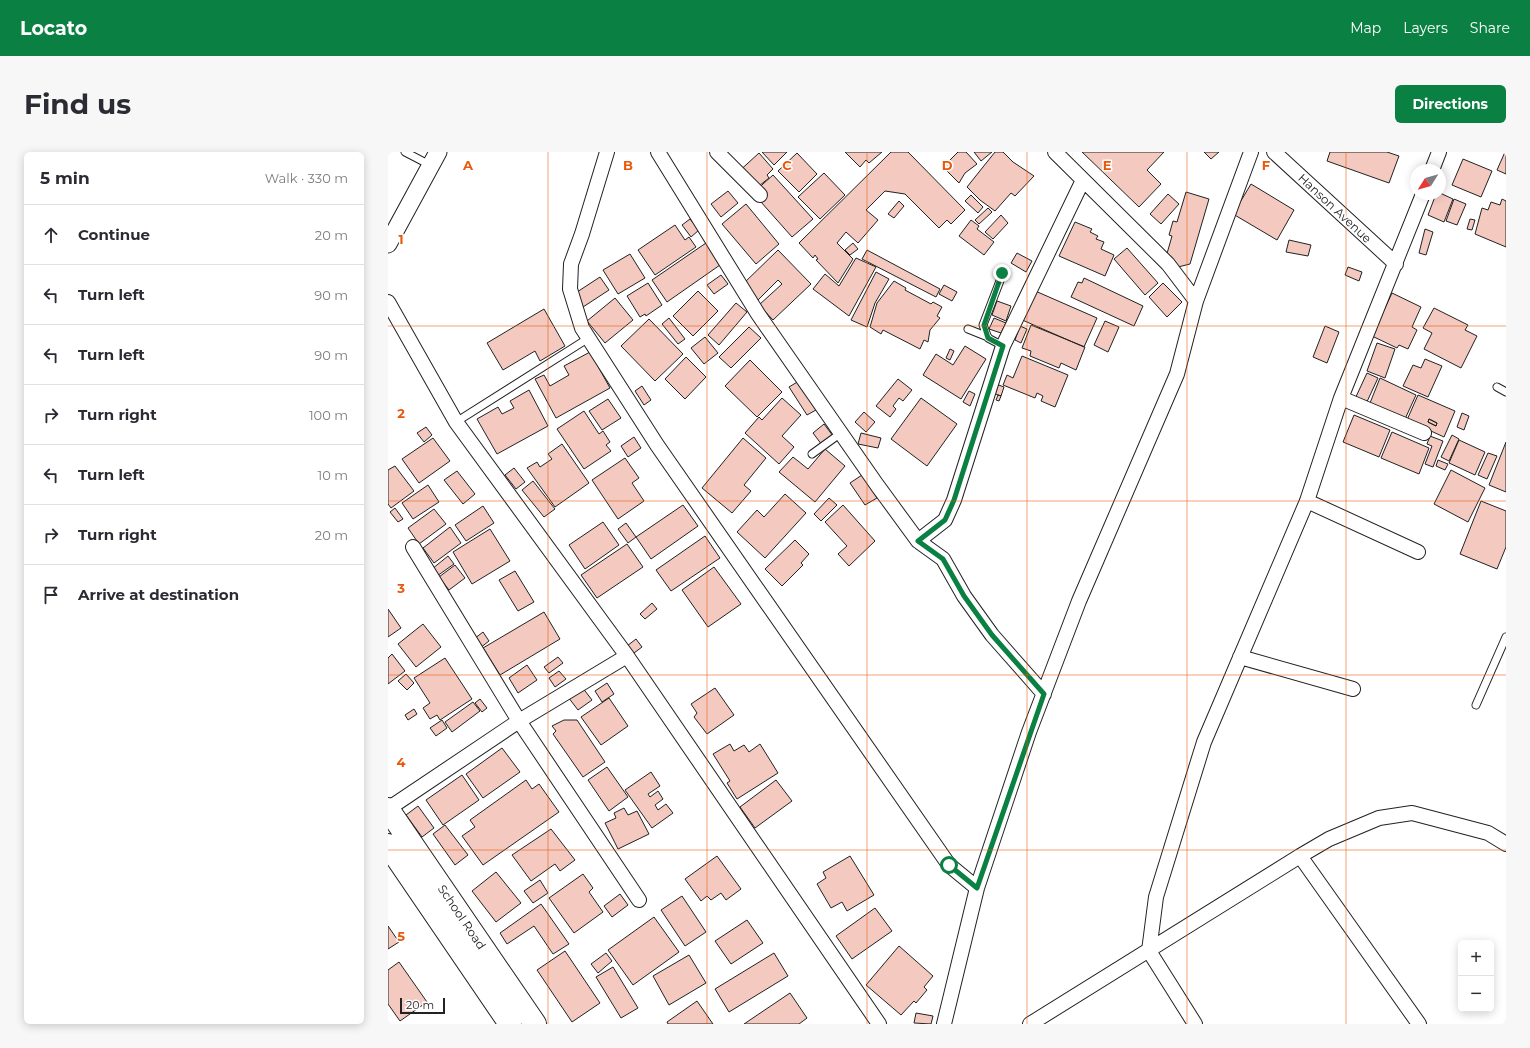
<!DOCTYPE html>
<html lang="en">
<head>
<meta charset="utf-8">
<style>
	:root { --surface:#fff; --page:#f7f7f7; --text:#2b2b33; --muted:#7c7c81; --line:#e1e1e2; --accent:#0b8043 }
	body { margin:0; font-family:Montserrat,sans-serif; background:var(--page); color:var(--text) }
	.controls { position:absolute; right:12px; bottom:12px; display:grid; overflow:hidden; border-radius:6px; box-shadow:0 2px 10px #0003 }
	.controls button { width:36px; height:36px; display:grid; place-items:center; padding:0; border:0; border-bottom:1px solid var(--line); background:var(--surface); color:var(--text); font:20px sans-serif }
	.compass { position:absolute; left:1022px; top:12px; width:36px; height:36px; border-radius:50%; background:var(--surface); box-shadow:0 2px 10px #0003; rotate:233deg }
	.scale { position:absolute; left:12px; bottom:10px; width:45px; box-sizing:border-box; padding-left:4px; border:2px solid #222; border-top:0; font-size:11px; line-height:14px; white-space:nowrap; color:#222; -webkit-text-stroke:3px #fff; paint-order:stroke }
	.stop { position:absolute; width:12px; height:12px; margin:-9px; border:3px solid #0b8043; border-radius:50%; background:#fff }
	.stop.end { background:#0b8043; border-color:#fff; box-shadow:0 1px 4px #0008 }
	.list { margin:0; padding:0; list-style:none }
	h2 { display:flex; justify-content:space-between; align-items:center; height:52px; margin:0; padding:0 16px; font-size:17px }
	h2 small { font-size:13px; font-weight:400; color:var(--muted) }
	.list li { display:grid; grid-template-columns:26px 1fr auto; gap:12px; align-items:center; box-sizing:border-box; height:60px; padding:0 16px; border-top:1px solid var(--line) }
	.list b { display:block; font-size:15px; white-space:nowrap }
	.list em { font-size:13px; font-style:normal; color:var(--muted) }
	.icon { flex:none; width:22px; height:22px; fill:none; stroke:currentColor; stroke-width:2; stroke-linecap:round; stroke-linejoin:round }
	.map { position:relative; flex:none; width:1118px; height:872px; overflow:hidden; border-radius:6px }
	header { display:flex; align-items:center; gap:24px; box-sizing:border-box; height:56px; padding:0 20px; background:var(--accent); color:#fff }
	header strong { font-size:19px }
	nav { display:flex; gap:22px; margin-inline-start:auto; font-size:14px }
	.intro { display:flex; align-items:center; justify-content:space-between; box-sizing:border-box; height:96px; padding:0 24px }
	h1 { margin:0; font-size:28px }
	.button { padding:10px 18px; border-radius:6px; background:var(--accent); color:#fff; font-size:14px; font-weight:700 }
	main { display:flex; gap:24px; padding:0 24px }
	aside { flex:1; background:var(--surface); border-radius:6px; box-shadow:0 2px 10px #0003 }
	.map>svg:first-child { display:block }
</style>
</head>
<body>
<header>
<strong>Locato</strong>
<nav><a>Map</a><a>Layers</a><a>Share</a></nav>
</header>
<div class="intro"><h1>Find us</h1><a class="button">Directions</a></div>
<main>
<aside>
<h2>5 min<small>Walk · 330 m</small></h2>
<ul class="list">
<li><svg class="icon" aria-label="ahead" viewBox="0 0 24 24"><path d="M12 20V5M6 11l6-6 6 6"/></svg><div><b>Continue</b></div><em>20 m</em></li>
<li><svg class="icon" aria-label="left" viewBox="0 0 24 24"><path d="M17 20v-9H6M10 6l-5 5 5 5"/></svg><div><b>Turn left</b></div><em>90 m</em></li>
<li><svg class="icon" aria-label="left" viewBox="0 0 24 24"><path d="M17 20v-9H6M10 6l-5 5 5 5"/></svg><div><b>Turn left</b></div><em>90 m</em></li>
<li><svg class="icon" aria-label="right" viewBox="0 0 24 24"><path d="M7 20v-9h11M14 6l5 5-5 5"/></svg><div><b>Turn right</b></div><em>100 m</em></li>
<li><svg class="icon" aria-label="left" viewBox="0 0 24 24"><path d="M17 20v-9H6M10 6l-5 5 5 5"/></svg><div><b>Turn left</b></div><em>10 m</em></li>
<li><svg class="icon" aria-label="right" viewBox="0 0 24 24"><path d="M7 20v-9h11M14 6l5 5-5 5"/></svg><div><b>Turn right</b></div><em>20 m</em></li>
<li><svg class="icon" aria-label="arrive" viewBox="0 0 24 24"><path d="M6 21V4h12l-3 4 3 4H6"/></svg><div><b>Arrive at destination</b></div></li>
</ul>
</aside>
<div class="map">
<svg width="1118" height="872" viewBox="0 0 1118 872">
	<rect width="100%" height="100%" fill="#fff"/>
	<path fill="#f3c9c0" stroke="#222" fill-rule="evenodd" d="M374,0h25l-13,13z
		M457,0h37l-13,11 -3,-3 -6,7z
		M503,0h17l57,58 -14,14 -4,-4 -8,8 -34,-34 -20,-3 -19,19 12,10 -20,23 -12,-11 -9,11 16,16 -15,24 -22,-23 2,-1 -3,-4 -2,3 -14,-15z
		M570,0h8l11,12 -12,9 -6,10 -16,-16z
		M586,0h18l-11,9z
		M607,0h8l10,10 21,14 -19,20 -4,-3 -16,18 -15,-11 -13,-13z
		M694,0h82l-17,18 14,14 -22,23z
		M816,0h15l-8,7z
		M942,0h57l12,4 -10,27 -62,-22z
		M1117,0h1v22l-9,-4z
		M371,1l14,16 -6,6 2,3 -14,11 -19,-15z
		M409,1l20,21 -18,18 -21,-21z
		M1075,7l29,12 -11,26 -29,-12z
		M436,21l21,22 -25,24 -22,-22z
		M385,23l40,44 -21,18 -39,-44z
		M863,32l43,26 -17,30 -44,-26z
		M340,39l10,12 -17,14 -10,-13z
		M798,40l23,7 -19,65 -12,3 -12,-10 6,-21 -3,-1 4,-14 4,1z
		M1052,41l13,6 -9,23 -16,-7 8,-21z
		M780,42l11,10 -18,20 -11,-10z
		M583,43l12,12 -5,6 -13,-12z
		M1066,47l12,5 -9,21 -11,-4z
		M1114,47l4,2v46l-31,-13 7,-26 6,2 3,-8 9,3z
		M511,49l5,5 -10,12 -6,-4z
		M358,52l33,40 -23,20 -34,-40z
		M600,56l4,4 -13,12 -4,-4z
		M613,63l7,8 -15,16 -8,-7z
		M302,67l9,11 -8,7 -9,-12z
		M1082,67l5,1 -3,10 -5,-1z
		M583,68l8,6 -2,3 17,13 -10,13 -25,-19z
		M687,70l17,7 -2,3 8,4 -2,3 8,3 -3,7 13,6 -9,21 -46,-20z
		M287,73l10,15 4,-3 7,10 -41,28 -17,-25z
		M1037,77l8,3 -7,23 -7,-2z
		M901,88l22,5 -3,11 -22,-4z
		M318,91l14,22 -53,37 -15,-22z
		M465,91l5,6 -8,6 -5,-5z
		M739,96l31,35 -13,12 -31,-36z
		M390,98l33,34 -38,36 -14,-15 23,-21 -4,-4 -21,21 -15,-16z
		M479,98l73,39 -4,8 -74,-38z
		M629,101l15,8 -6,11 -15,-9z
		M242,102l15,24 -27,16 -15,-24z
		M468,106l20,9 -27,49 -36,-27 12,-15 14,12z
		M960,115l14,5 -3,9 -14,-6z
		M488,120l13,7 -14,24 -8,24 -16,-7z
		M333,123l7,9 -14,10 -7,-9z
		M212,125l9,13 -26,17 -9,-13z
		M696,126l59,28 -9,20 -63,-29 7,-15 4,1z
		M506,129l12,7 -1,2 26,14 2,-2 9,5 -5,9 3,2 -10,12 -2,12 -4,-2 -4,9 -37,-19 -2,4 -11,-7 7,-24z
		M260,131l14,22 -16,11 -1,-2 -5,3 -13,-21z
		M775,131l19,19 -15,15 -18,-20z
		M556,133l13,7 -5,9 -13,-7z
		M645,138l64,28 -13,29 -64,-28z
		M310,139l20,20 -25,25 -20,-20z
		M1004,141l29,14 -9,20 5,3 -9,19 -9,-4 -2,3 -25,-12z
		M227,146l18,22 -28,23 -18,-22z
		M609,149l14,5 -5,15 -14,-6z
		M348,151l11,9 -28,33 -11,-10z
		M1046,156l34,17 -3,5 12,6 -16,32 -37,-19 8,-16 -9,-5z
		M156,157l21,37 -25,15 -5,-10 -32,19 -16,-27z
		M281,166l16,21 -7,5 -16,-20z
		M606,166l12,5 -5,10 -12,-4z
		M261,167l34,35 -28,27 -34,-35z
		M717,169l14,6 -11,25 -14,-7z
		M643,173l54,22 -9,23 -15,-7 -2,5 -29,-12 1,-5 -9,-3z
		M632,174l7,3 -6,14 -6,-3z
		M937,174l14,6 -12,31 -14,-6z
		M361,175l12,11 -30,30 -12,-11z
		M317,185l13,16 -14,11 -13,-16z
		M989,191l18,6 -10,29 -18,-7z
		M577,194l21,13 -25,40 -38,-24 13,-21 17,11z
		M562,197l4,2 -4,9 -4,-2z
		M202,200l20,36 -54,30 -21,-39 9,-4 6,11 19,-11 -5,-9z
		M634,204l46,19 -13,32 -14,-6 2,-5 -6,-3 -2,5 -32,-13 4,-10 6,3z
		M298,205l20,20 -21,22 -20,-20z
		M1037,207l17,7 -14,31 -25,-11 10,-21 8,3z
		M362,208l32,32 -25,25 -32,-31z
		M979,221l11,5 -13,28 -11,-5z
		M992,226l36,17 -11,24 -35,-16z
		M510,227l14,11 -9,11 -4,-3 -6,8 3,3 -6,8 -14,-11z
		M411,229l17,29 -9,5 -18,-28z
		M608,232l8,3 -3,9 -8,-3z
		M254,234l9,14 -7,5 -9,-14z
		M141,238l19,36 -51,28 -20,-35 21,-12 4,7 12,-6 -4,-7z
		M581,239l6,3 -5,12 -7,-4z
		M610,243l3,1 -2,5 -3,-1z
		M1030,243l37,16 -11,26 -37,-17zM1041,267l8,4 -1,3 -8,-4z
		M394,246l19,17 -19,21 12,11 -15,17 -34,-31 14,-16 3,3z
		M533,246l36,26 -30,42 -36,-27z
		M220,247l13,19 -19,12 -13,-19z
		M196,259l15,23 4,-3 7,11 -4,3 5,6 -27,18 -27,-40z
		M476,260l11,10 -9,10 -11,-10z
		M1074,261l7,3 -5,14 -7,-3z
		M966,263l36,15 -11,27 -36,-15z
		M1041,267l8,4 -1,3 -8,-4z
		M436,272l9,12 -11,9 -9,-12z
		M38,275l6,8 -8,7 -7,-9z
		M1004,280l37,16 -10,26 -38,-16z
		M473,281l20,5 -3,10 -20,-4z
		M1064,283l7,4 -10,22 -8,-4z
		M1042,284l13,5 -10,26 -8,-3 7,-18 -5,-2z
		M246,285l7,11 -13,9 -7,-11z
		M45,286l17,23 -31,22 -17,-24z
		M355,286l23,20 -22,27 7,6 -19,22 -30,-25z
		M1071,288l26,12 -10,23 -26,-12z
		M1118,290v50l-17,-7z
		M174,292l27,39 -34,24 -28,-39 10,-6 3,5 12,-8 -4,-5z
		M437,297l20,17 -30,36 -36,-30 14,-15 15,12z
		M1100,301l9,3 -10,23 -9,-4z
		M237,306l14,20 -7,5 12,18 -26,18 -26,-39z
		M1050,308l10,4 -3,6 -9,-4z
		M7,314l19,25 -23,17 -3,-4v-34z
		M126,316l11,14 -9,7 -11,-14z
		M1063,318l34,18 -17,34 -34,-18z
		M69,319l18,23 -12,10 -19,-24z
		M474,323l15,23 -12,7 -15,-22z
		M145,329l22,28 -11,8 -22,-27z
		M40,333l11,17 -26,17 -11,-16z
		M397,342l21,19 -41,45 -28,-26 20,-22 7,7z
		M441,346l8,7 -16,16 -7,-7z
		M1093,349l25,10v36l-9,22 -37,-15z
		M295,353l15,21 -47,33 -15,-22z
		M455,353l32,36 -26,25 -11,-12 9,-8 -22,-24z
		M95,354l11,17 -28,18 -11,-16z
		M7,356l8,11 -5,3 -8,-10z
		M46,357l12,15 -27,20 -11,-16z
		M215,370l16,23 -34,24 -16,-24z
		M238,371l10,14 -8,6 -10,-14z
		M62,375l11,16 -27,20 -11,-15z
		M102,377l20,32 -38,23 -19,-32z
		M317,384l15,22 -49,33 -15,-21z
		M407,388l14,14 -8,9 2,2 -21,21 -17,-17z
		M239,392l16,23 -46,31 -16,-23z
		M60,404l6,8 -17,12 -5,-7z
		M67,413l10,13 -16,12 -10,-13z
		M326,415l27,37 -33,23 -26,-37z
		M127,419l19,31 -16,9 -19,-31z
		M264,451l5,6 -12,10 -5,-5z
		M0,457l13,19 -13,9z
		M156,460l16,27 -60,36 -17,-27z
		M35,472l18,23 -25,20 -18,-23z
		M95,480l6,9 -9,7 -6,-9z
		M248,487l6,8 -8,6 -7,-7z
		M4,502l13,17 -17,13v-26z
		M170,505l5,6 -14,10 -5,-6z
		M57,506l27,41 -32,21 -3,-5 -7,4 -7,-11 7,-5 -16,-25z
		M139,513l10,15 -19,13 -9,-15z
		M171,519l7,8 -11,8 -6,-9z
		M18,522l8,9 -7,7 -9,-9z
		M219,531l7,11 -12,8 -7,-11z
		M194,535l10,13 -14,10 -10,-13z
		M327,536l19,27 -27,19 -13,-17 3,-4 -6,-9z
		M221,546l19,28 -27,19 -20,-28z
		M92,547l7,9 -5,4 -7,-9z
		M85,550l7,9 -28,21 -7,-10z
		M26,557l3,5 -9,6 -3,-5z
		M54,568l5,8 -11,8 -6,-8z
		M176,568h13l28,42 -22,15 -30,-43 3,-3 -4,-5z
		M342,592l4,7 10,-6 5,7 11,-8 18,29 -41,26 -10,-16 3,-2 -17,-27z
		M114,596l18,24 -37,26 -17,-24z
		M219,615l21,30 -19,14 -21,-31z
		M263,620l9,14 -12,8 2,3 8,-6 5,8 -8,6 3,5 8,-6 7,9 -21,15 -27,-38z
		M74,623l17,25 -36,25 -17,-25z
		M138,628l6,9 7,-5 20,28 -76,53 -21,-29 13,-9 -5,-7z
		M388,628l16,21 -37,27 -15,-21z
		M30,654l16,22 -12,9 -16,-22z
		M236,656l4,7 9,-4 12,23 -31,15 -13,-26 11,-5 -2,-5z
		M57,673l23,30 -13,10 -22,-31z
		M163,677l24,31 -15,11 -5,-7 -24,17 -19,-26z
		M329,704l24,33 -15,11 -5,-7 -10,7 -4,-4 -6,5 -16,-22z
		M462,704l24,39 -27,16 -5,-9 -11,6 -14,-24 9,-6 -3,-6z
		M108,720l25,31 -25,19 -24,-31z
		M195,722l10,14 -4,4 14,20 -29,21 -25,-35z
		M152,728l8,13 -15,10 -9,-12z
		M232,742l8,11 -16,12 -8,-11z
		M294,744l24,36 -21,14 -24,-36z
		M153,752l28,40 -16,10 -19,-28 -27,18 -7,-11z
		M487,756l17,23 -40,28 -16,-23z
		M266,765l25,35 -46,33 -25,-35z
		M359,768l16,23 -32,21 -16,-23z
		M0,774l11,16 -11,7z
		M511,794l34,30 -9,11 3,3 -11,13 -2,-2 -13,14 -35,-30z
		M177,799l35,52 -28,19 -35,-52z
		M218,801l6,8 -14,12 -7,-9z
		M386,801l14,23 -59,36 -14,-23z
		M301,803l17,28 -37,22 -16,-29z
		M11,810l28,40 -27,19 -12,-17v-34z
		M225,815l25,41 -17,10 -25,-41z
		M402,841l17,25 -8,6h-55z
		M309,849l16,23h-45l-1,-2z
		M528,861l17,3 -2,8 -17,-1z"/>
	<g fill="none" stroke-linecap="round" stroke-linejoin="round">
		<defs>
			<path id="service" d="M17,0l25,13
				M615,121l-20,52 5,13 15,8
				M580,177l20,8
				M1109,235l9,5
				M68,270l128,-81
				M424,302l29,-21
				M1088,553l30,-68"/>
			<path id="minor" d="M219,0l-25,82 -11,30 -1,25 12,39 75,117 292,420 28,23
				M270,0l100,162 119,171 41,56 25,18 21,37 28,39 52,59
				M329,0l43,43
				M667,0l113,112 28,37
				M886,0l122,112
				M1044,18l7,-18
				M0,150l68,120 171,234 252,368
				M953,246l83,35
				M919,349l111,51
				M530,389l27,-21 9,-20 49,-154 80,-166
				M25,395l106,174 120,179
				M852,505l113,32
				M0,657l131,-88 108,-65
				M912,704l119,168
				M556,872l33,-136 52,-156 50,-131 98,-227 19,-73 55,-149
				M642,872l270,-168 29,-17 50,-21 33,-5 76,20 18,11
				M807,872l-46,-73 7,-54 48,-155 103,-241 34,-103 82,-204"/>
			<path id="tertiary" d="M0,92l50,-92"/>
			<path id="primary" d="M0,657l147,215
				M0,693l122,179"/>
		</defs>
		<use href="#service" stroke="#222" stroke-width="9"/>
		<use href="#minor" stroke="#222" stroke-width="16"/>
		<use href="#tertiary" stroke="#222" stroke-width="19"/>
		<use href="#primary" stroke="#222" stroke-width="24"/>
		<use href="#service" stroke="#fff" stroke-width="7"/>
		<use href="#minor" stroke="#fff" stroke-width="14"/>
		<use href="#tertiary" stroke="#fff" stroke-width="17"/>
		<use href="#primary" stroke="#fff" stroke-width="22"/>
	</g>
	<g fill="none" stroke-linecap="round" stroke-linejoin="round">
		<path stroke="#0b8043" stroke-width="5" d="M561,713l28,23 67,-194 -52,-59 -28,-39 -21,-37 -25,-18 27,-21 9,-20 49,-154 -15,-8 -4,-13 18,-52"/>
	</g>
	<path fill="none" stroke="#e8590c" stroke-width="1" stroke-opacity="0.55" d="M160,0v872M319,0v872M479,0v872M639,0v872M799,0v872M958,0v872M0,174h1118M0,349h1118M0,523h1118M0,698h1118"/>
	<g text-anchor="middle" dominant-baseline="central" stroke-width="3" stroke-linejoin="round" paint-order="stroke">
		<g font-size="12" fill="#222" stroke="#fff">
			<text transform="translate(947 56) rotate(43)">Hanson Avenue</text>
			<text transform="translate(74 765) rotate(56)">School Road</text>
		</g>
	</g>
	<g font-size="13" text-anchor="middle" font-weight="bold" fill="#e8590c" stroke="#fff" stroke-width="3" stroke-linejoin="round" paint-order="stroke">
		<text x="80" y="18">A</text>
		<text x="240" y="18">B</text>
		<text x="399" y="18">C</text>
		<text x="559" y="18">D</text>
		<text x="719" y="18">E</text>
		<text x="878" y="18">F</text>
		<text x="13" y="92">1</text>
		<text x="13" y="266">2</text>
		<text x="13" y="441">3</text>
		<text x="13" y="615">4</text>
		<text x="13" y="789">5</text>
	</g>
</svg>
<div class="controls">
<button>+</button>
<button>−</button>
</div>
<svg class="compass" viewBox="-18 -18 36 36"><path d="M0-13l5 13h-10z" fill="#e53935"/><path d="M0 13l5-13h-10z" fill="#7c7c81"/></svg>
<div class="scale">20 m</div>
<div class="stop" style="left:561px;top:713px"></div>
<div class="stop end" style="left:614px;top:121px"></div>
</div>
</main>
</body>
</html>
